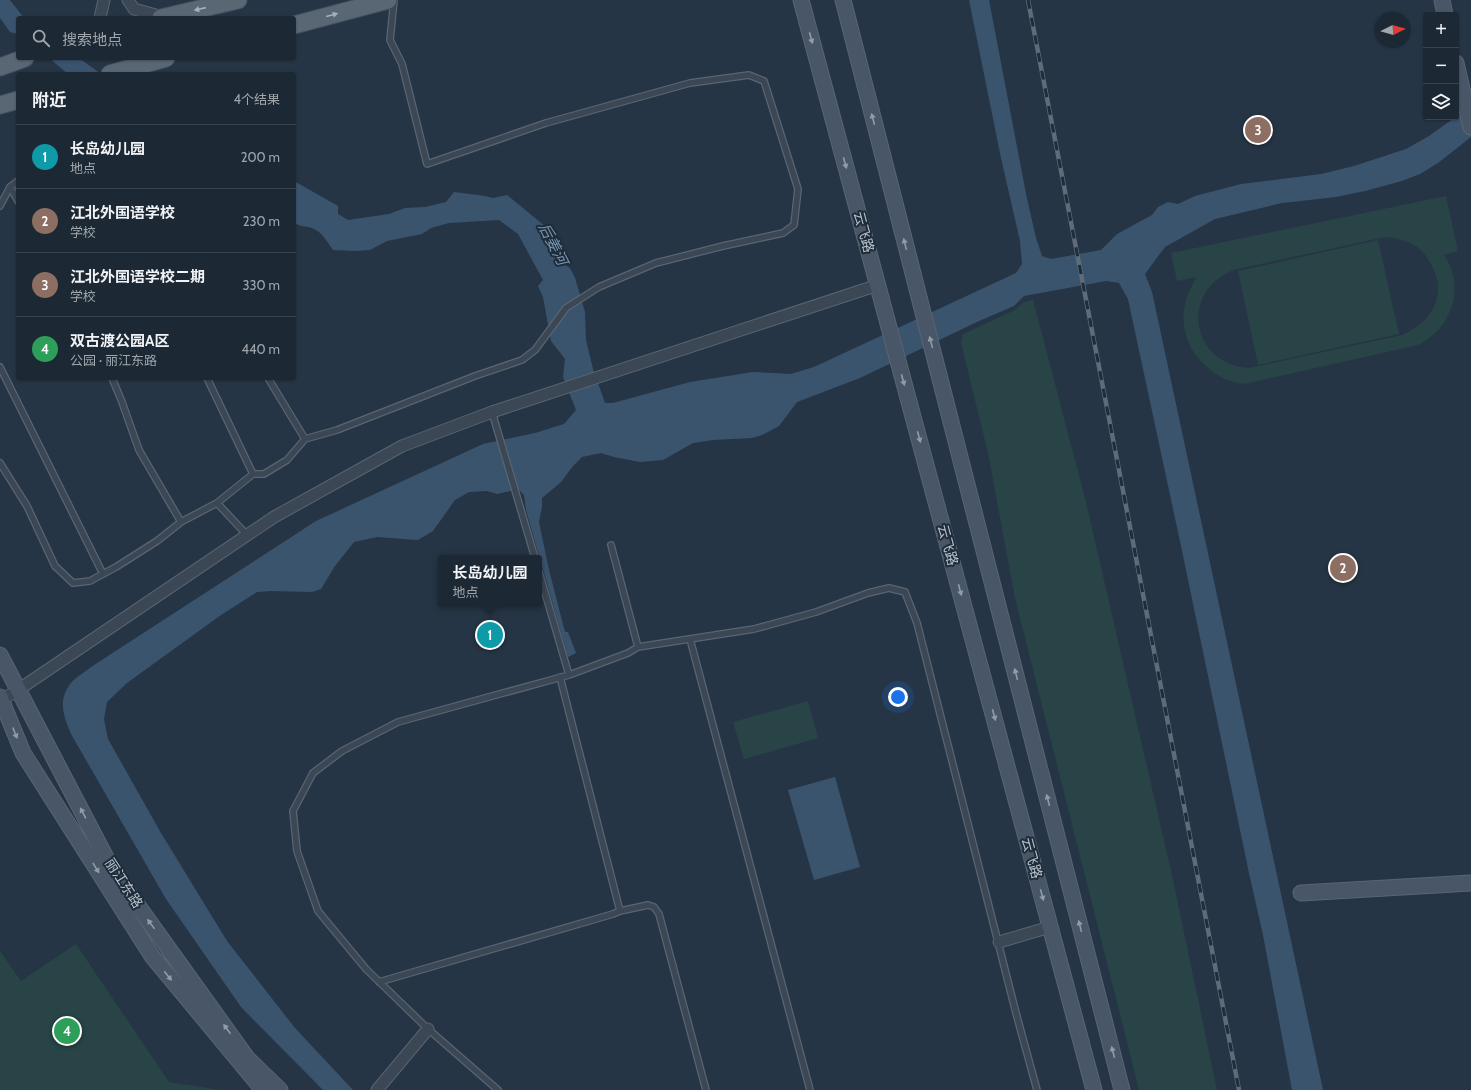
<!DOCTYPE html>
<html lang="zh">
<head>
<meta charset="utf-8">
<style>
	:root { --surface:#1c2834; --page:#25303c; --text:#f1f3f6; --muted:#a0a6ac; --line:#3a444f; --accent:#8abfa5 }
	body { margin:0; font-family:Cabin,"Noto Sans SC",sans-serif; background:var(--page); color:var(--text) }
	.controls { position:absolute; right:12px; top:12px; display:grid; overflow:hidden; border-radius:4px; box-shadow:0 1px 3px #0004 }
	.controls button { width:36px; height:36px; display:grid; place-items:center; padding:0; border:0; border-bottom:1px solid var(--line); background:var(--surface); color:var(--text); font:20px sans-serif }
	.compass { position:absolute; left:1375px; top:12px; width:36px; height:36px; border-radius:50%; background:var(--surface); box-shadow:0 1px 3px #0004; rotate:85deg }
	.you { position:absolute; left:898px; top:697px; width:14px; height:14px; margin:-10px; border:3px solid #fff; border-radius:50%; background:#1a73e8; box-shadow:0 0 0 6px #1a73e833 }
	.badge { display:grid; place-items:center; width:26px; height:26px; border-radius:50%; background:var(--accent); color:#fff; font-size:13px; font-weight:700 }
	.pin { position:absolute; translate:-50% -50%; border:2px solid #fff; box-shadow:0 1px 4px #0006 }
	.popup { position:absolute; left:438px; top:555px; width:104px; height:52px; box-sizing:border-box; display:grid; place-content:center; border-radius:4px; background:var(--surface); filter:drop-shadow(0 1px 3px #0005); font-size:13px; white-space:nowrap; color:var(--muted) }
	.popup b { font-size:15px; color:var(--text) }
	.popup::after { content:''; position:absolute; left:50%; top:100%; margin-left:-8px; border:8px solid transparent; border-top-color:var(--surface) }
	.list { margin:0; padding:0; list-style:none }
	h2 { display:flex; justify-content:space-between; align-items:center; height:52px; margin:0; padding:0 16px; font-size:17px }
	h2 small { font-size:13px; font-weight:400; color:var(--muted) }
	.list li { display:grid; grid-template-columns:26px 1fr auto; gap:12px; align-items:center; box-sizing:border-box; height:64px; padding:0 16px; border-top:1px solid var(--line) }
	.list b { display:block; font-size:15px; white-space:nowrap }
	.list p { margin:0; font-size:13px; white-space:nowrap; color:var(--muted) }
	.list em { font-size:13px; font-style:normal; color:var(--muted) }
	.icon { flex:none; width:22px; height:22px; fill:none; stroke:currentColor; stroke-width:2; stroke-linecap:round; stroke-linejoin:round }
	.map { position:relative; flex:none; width:1471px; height:1090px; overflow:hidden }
	.search { position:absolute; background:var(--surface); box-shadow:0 1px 3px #0004; left:16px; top:16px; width:280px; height:44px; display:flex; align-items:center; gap:10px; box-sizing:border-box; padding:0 14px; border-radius:4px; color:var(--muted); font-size:15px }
	.panel { position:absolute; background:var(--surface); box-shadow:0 1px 3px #0004; left:16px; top:72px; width:280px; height:308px; border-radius:4px }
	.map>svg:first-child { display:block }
</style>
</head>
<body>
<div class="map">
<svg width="1471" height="1090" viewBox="0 0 1471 1090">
	<rect width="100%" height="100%" fill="#263545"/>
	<path fill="#284446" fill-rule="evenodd" d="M1446,196l12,55 -14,4c22,32 8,74 -26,90l-174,39c-34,-4 -65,-37 -60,-73 1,-13 7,-24 13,-34l-20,4 -6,-28zM1385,237c13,1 27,4 37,14 4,4 7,10 10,15 16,29 -1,57 -30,69l-153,33c-58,-4 -70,-75 -16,-98z
		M1378,240l21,94 -141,31 -20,-94z
		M1033,300l53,202 86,373 45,215h-78l-124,-492 -27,-145 -27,-110 2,-9 52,-24 9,-8z
		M808,701l10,37 -74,21 -11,-37z
		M76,944l93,138 52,8h-221v-139l21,30z"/>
	<path fill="#3b546e" d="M0,0h10l14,18h-6v16l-8,-2 -10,-14z
		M969,0h20l37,194 10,44 6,18 9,3 50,-9 16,-16 35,-19 6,-8 10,-5 10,2 17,-8 46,-12 80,-10 33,-8 52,-17 23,-13 42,-30v31l-33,26 -18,11 -18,7 -37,10 -29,6 -54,6 -67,16 -50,28 -20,27 7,18 171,798h-31l-29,-155 -14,-62 -68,-327 -53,-247 -9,-16 -13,-2 -82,15 -10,10 -35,15 -119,57 -63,24 -18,24 -17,9 -10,3 -39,2 -20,3 -30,17 -23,2 -26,-5 -13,-4 -19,4 -9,9 -12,16 -19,16v9l-3,15 10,48 16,62h3l8,21 -8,4 -42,-147 -2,-15 -6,-6 -21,5 -10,-3 -18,1 -14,8 -22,31 -15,9 -41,-3 -23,5 -19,24 -14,23 -9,3 -41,-1 -14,1 -36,23 -94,68 -20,19 -3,17 4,20 53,94 66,108 68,87 58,62h-30l-82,-83 -75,-108 -95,-165c-7,-17 -14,-34 0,-51 5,-6 14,-11 20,-16l225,-146 167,-77 52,-11 29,-9 12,-14 -13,-33 2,-18 -14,-18 -8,-44 -5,-11 5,-6 -25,-46 -19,-14 -50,3 -18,5 -9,6 -35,7 -17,9 -16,1 -21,-1c-5,-7 -10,-16 -17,-20 -6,-4 -15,-3 -22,-7v-42l44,25v8l10,6 41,-6 16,-6 20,-1 21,-5 8,-10 31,4 8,2 14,-3 39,32 3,14 10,10 1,11 10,6 5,10 10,34 1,28 7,29 12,34h8l77,-21 63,-10 38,2 23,-7 202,-94 6,-9 -2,-23 -19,-83z
		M49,58h30l22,16h-33z
		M835,777l25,90 -46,13 -26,-90z"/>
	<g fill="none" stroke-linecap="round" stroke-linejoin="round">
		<defs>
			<path id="lane" d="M10,187l8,14
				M0,206l10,-19 8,-6
				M0,367l103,207
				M112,378l10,24 17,48 42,72
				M207,378l46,96
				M268,378l37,61
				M492,412l43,146
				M0,463l27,43 28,60 18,17 17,-2 26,-14 41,-26 24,-19 36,-19
				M247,535l-30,-32 36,-29h11l23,-14 18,-21 32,-9 138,-54 47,-16 13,-10 31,-42 33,-21 57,-24 67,-17 60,-13 11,-8 4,-36 -34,-108 -15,-6 -59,8 -144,40 -119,41 -25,-100 -12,-24 4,-40
				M611,545l27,102
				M539,572l30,103
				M690,639l120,451
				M620,911l28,-6 6,2 5,7 47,176
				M379,982l234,-68 7,-3 -60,-234
				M498,1090l-70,-61 -62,-60 -48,-58 -21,-60 -4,-40 20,-38 29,-22 56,-29 171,-47 59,-22 10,-6 116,-18 62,-17 52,-19 21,-5 16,4 12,31 99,390 21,77"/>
			<path id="street" d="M128,0l6,9 29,8
				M100,18l4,-18
				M0,701l18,-11 256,-173 128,-71 90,-34 386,-127
				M999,942l51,-15
				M377,1090l51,-61"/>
			<path id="secondary" d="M801,0l293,1090
				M843,0l279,1090
				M1442,0l3,15
				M1456,63l15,64
				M0,655l113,216 134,187 33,32
				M0,697l23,56 129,203 111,134
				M1301,893l170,-10"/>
			<path id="primary" d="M161,18l77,-18
				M294,25l94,-25
				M0,67l25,-9
				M110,74l56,-16
				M0,105l18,-5"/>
		</defs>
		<use href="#lane" stroke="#596571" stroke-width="8"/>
		<use href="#street" stroke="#596571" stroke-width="13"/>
		<use href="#secondary" stroke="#596571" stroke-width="17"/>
		<use href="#primary" stroke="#44505d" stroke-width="19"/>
		<use href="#lane" stroke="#3b4754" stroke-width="5.5"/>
		<use href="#street" stroke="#3b4754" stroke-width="11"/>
		<use href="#secondary" stroke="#485667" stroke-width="15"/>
		<use href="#primary" stroke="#596674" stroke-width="17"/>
		<defs>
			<path id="rail" d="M1028,0l211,1090"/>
		</defs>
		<use href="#rail" stroke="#5d6b7b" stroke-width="4.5"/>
		<use href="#rail" stroke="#1f2c3a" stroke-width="3" stroke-dasharray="9" stroke-linecap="butt"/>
	</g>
	<defs><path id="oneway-solid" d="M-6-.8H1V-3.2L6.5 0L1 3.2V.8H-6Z"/></defs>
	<g fill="#a5b0bb">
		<use href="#oneway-solid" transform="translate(200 9) rotate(167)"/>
		<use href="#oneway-solid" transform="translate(332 15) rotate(-15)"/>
	</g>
	<g fill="#919ca9">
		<use href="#oneway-solid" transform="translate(811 38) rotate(75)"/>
		<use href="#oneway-solid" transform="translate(873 119) rotate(-104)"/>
		<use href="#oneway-solid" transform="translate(845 163) rotate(75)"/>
		<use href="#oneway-solid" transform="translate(905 244) rotate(-104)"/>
		<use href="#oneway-solid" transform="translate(931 342) rotate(-104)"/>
		<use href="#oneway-solid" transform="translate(903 380) rotate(75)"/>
		<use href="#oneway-solid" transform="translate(919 437) rotate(75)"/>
		<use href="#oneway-solid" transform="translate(960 590) rotate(75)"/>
		<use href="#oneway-solid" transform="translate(1016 674) rotate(-104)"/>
		<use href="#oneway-solid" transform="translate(994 715) rotate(75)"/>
		<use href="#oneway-solid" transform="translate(15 733) rotate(68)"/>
		<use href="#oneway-solid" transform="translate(1048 800) rotate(-104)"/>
		<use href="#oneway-solid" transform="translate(83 813) rotate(-118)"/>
		<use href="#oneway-solid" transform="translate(96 868) rotate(58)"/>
		<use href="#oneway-solid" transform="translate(1042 895) rotate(75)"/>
		<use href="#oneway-solid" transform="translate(151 924) rotate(-126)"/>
		<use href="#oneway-solid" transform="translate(1080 926) rotate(-104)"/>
		<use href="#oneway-solid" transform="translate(168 976) rotate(51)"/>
		<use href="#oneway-solid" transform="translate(227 1029) rotate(-126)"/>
		<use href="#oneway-solid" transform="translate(1113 1052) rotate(-104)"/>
	</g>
	<g text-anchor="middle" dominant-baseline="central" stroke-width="4" stroke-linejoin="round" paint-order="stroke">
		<g font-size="14" fill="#b8c2cd" stroke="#1f2c3a">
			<text transform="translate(864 232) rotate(75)">云飞路</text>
			<text transform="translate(948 545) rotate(75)">云飞路</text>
			<text transform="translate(1032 858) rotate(75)">云飞路</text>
			<text transform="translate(124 883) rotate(57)">丽江东路</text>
		</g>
		<g font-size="15" font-style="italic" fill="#7795b2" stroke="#1f2c3a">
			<text transform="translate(553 244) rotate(63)">后姜河</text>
		</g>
	</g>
</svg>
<div class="controls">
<button>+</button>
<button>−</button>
<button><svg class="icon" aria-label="layers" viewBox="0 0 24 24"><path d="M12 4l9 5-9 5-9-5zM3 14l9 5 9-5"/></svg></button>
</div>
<svg class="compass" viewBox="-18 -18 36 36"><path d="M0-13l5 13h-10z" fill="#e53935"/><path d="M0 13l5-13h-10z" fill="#a0a6ac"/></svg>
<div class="you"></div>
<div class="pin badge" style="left:490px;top:635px;background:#0f9aa8">1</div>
<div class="popup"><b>长岛幼儿园</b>地点</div>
<div class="pin badge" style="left:1343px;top:568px;background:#8d6e63">2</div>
<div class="pin badge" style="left:1258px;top:130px;background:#8d6e63">3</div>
<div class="pin badge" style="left:67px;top:1031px;background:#2e9e5b">4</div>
<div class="search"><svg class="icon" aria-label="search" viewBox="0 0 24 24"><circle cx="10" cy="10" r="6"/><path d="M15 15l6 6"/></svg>搜索地点</div>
<section class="panel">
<h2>附近<small>4个结果</small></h2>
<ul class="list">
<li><span class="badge" style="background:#0f9aa8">1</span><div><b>长岛幼儿园</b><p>地点</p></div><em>200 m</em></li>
<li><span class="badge" style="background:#8d6e63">2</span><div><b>江北外国语学校</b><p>学校</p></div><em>230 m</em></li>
<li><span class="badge" style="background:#8d6e63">3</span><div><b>江北外国语学校二期</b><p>学校</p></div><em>330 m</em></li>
<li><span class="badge" style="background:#2e9e5b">4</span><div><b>双古渡公园A区</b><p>公园 · 丽江东路</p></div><em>440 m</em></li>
</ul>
</section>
</div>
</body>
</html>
